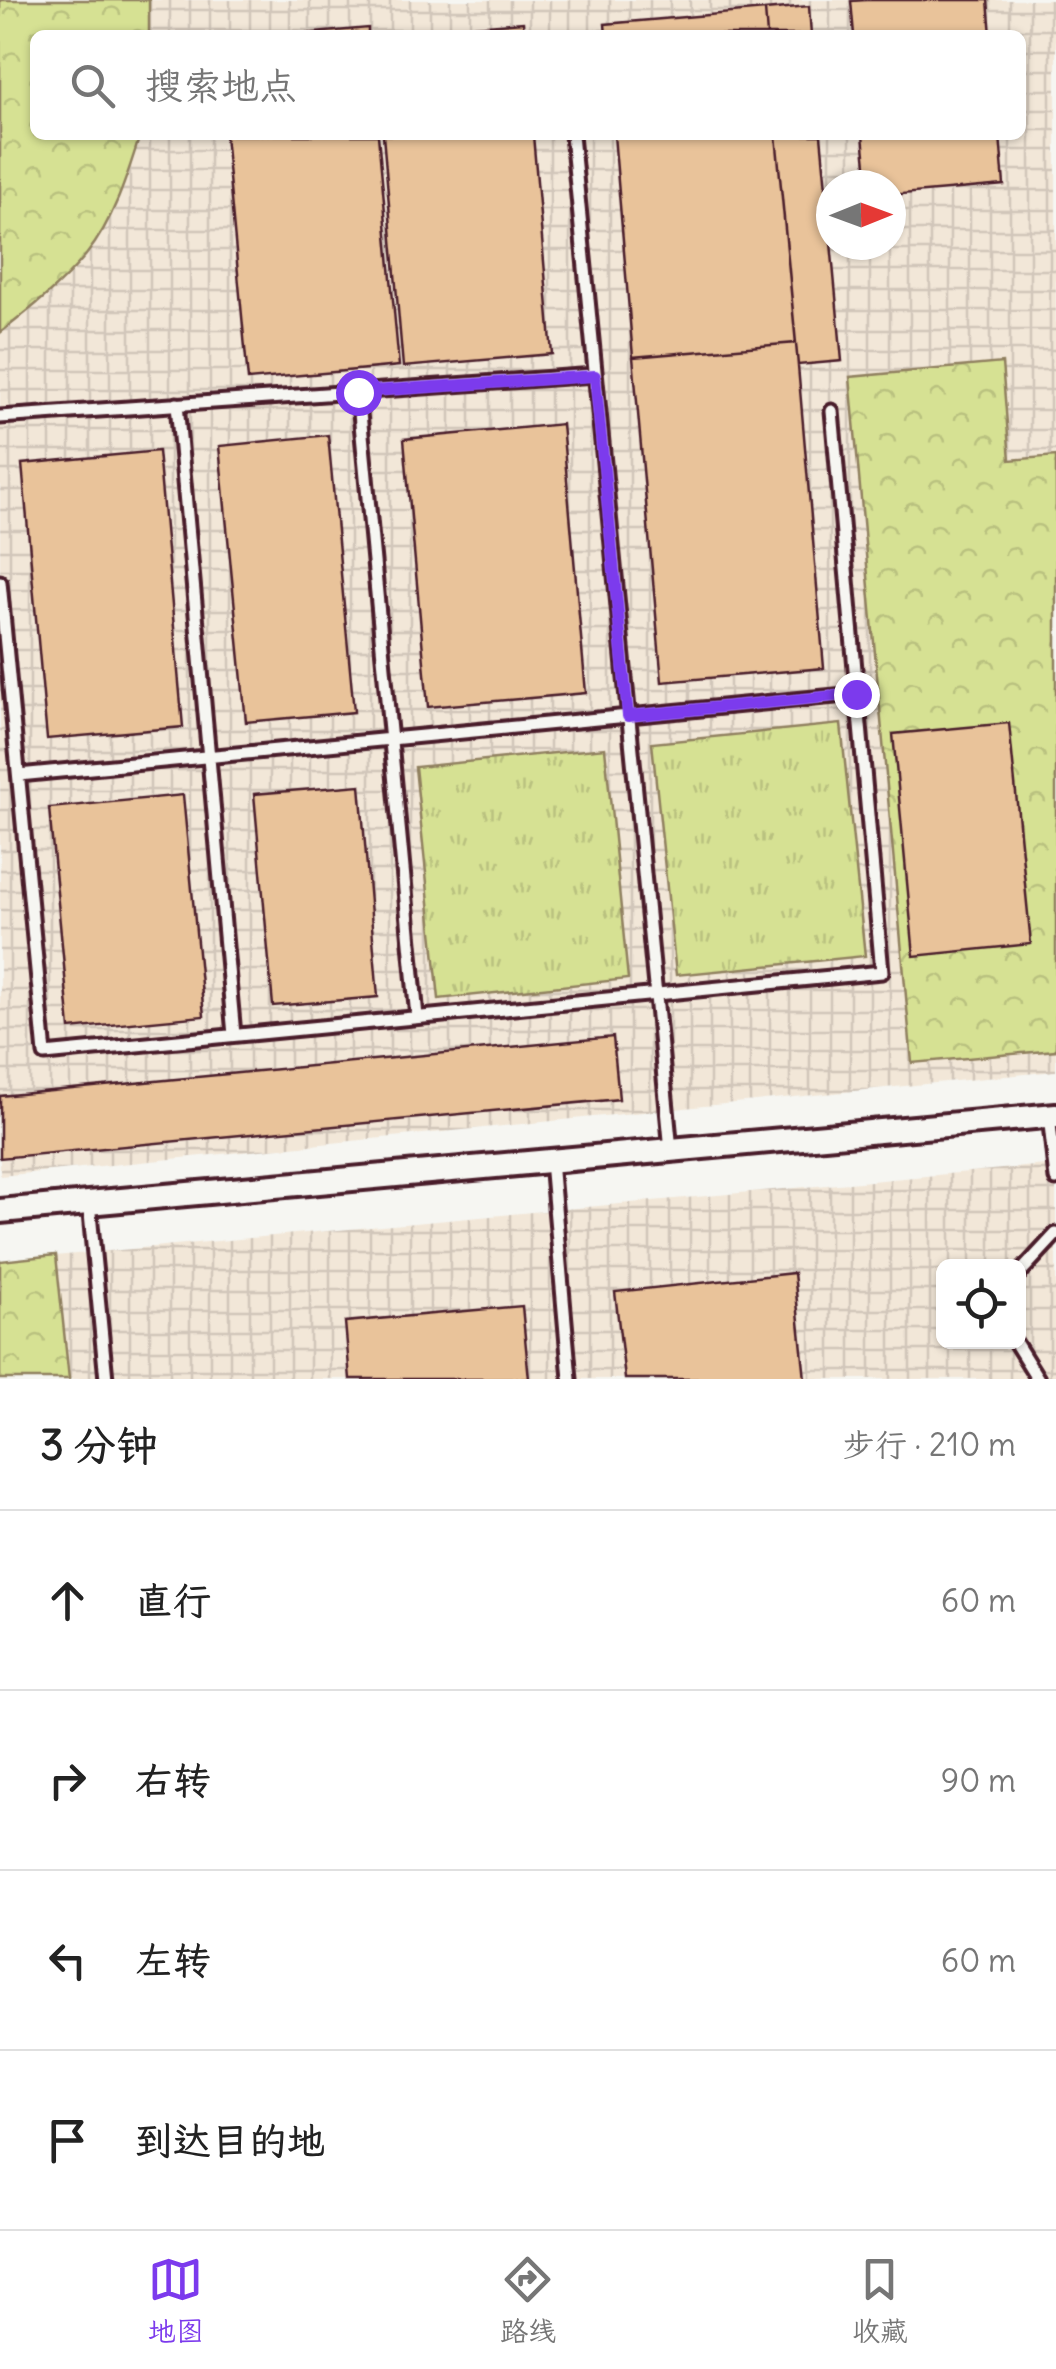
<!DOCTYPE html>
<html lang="zh">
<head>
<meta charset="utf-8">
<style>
	:root { --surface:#fff; --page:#f6f6f6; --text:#222; --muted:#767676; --line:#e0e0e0; --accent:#7c3aed }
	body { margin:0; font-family:Delius,"LXGW WenKai TC",sans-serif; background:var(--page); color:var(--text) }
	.controls { position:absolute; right:30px; bottom:30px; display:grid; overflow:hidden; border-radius:15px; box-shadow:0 2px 8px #0004 }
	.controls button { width:90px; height:90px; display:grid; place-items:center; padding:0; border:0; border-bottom:2px solid var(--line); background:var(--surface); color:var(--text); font:50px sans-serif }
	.compass { position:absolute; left:816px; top:170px; width:90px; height:90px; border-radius:50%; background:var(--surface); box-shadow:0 2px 8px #0004; rotate:89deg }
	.stop { position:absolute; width:30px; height:30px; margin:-22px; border:8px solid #7c3aed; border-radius:50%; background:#fff }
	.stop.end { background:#7c3aed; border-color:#fff; box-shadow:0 2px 10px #0008 }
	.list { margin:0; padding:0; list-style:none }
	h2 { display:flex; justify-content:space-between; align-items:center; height:130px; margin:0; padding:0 40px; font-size:42px }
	h2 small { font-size:32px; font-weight:400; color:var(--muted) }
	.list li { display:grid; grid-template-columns:65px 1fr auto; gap:30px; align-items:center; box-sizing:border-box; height:180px; padding:0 40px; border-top:2px solid var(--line) }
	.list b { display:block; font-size:38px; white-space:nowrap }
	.list em { font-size:32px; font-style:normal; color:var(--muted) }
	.icon { flex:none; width:55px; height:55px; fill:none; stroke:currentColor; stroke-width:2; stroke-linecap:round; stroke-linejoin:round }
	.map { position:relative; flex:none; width:1056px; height:1379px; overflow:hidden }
	.search { position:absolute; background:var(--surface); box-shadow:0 2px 8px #0004; left:30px; right:30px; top:30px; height:110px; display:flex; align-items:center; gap:25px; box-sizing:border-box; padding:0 35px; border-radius:15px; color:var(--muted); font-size:38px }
	.sheet { height:850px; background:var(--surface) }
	nav { display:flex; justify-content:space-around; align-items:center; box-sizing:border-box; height:140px; border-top:2px solid var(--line); background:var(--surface); font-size:28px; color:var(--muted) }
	nav a { display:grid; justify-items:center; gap:5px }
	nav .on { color:var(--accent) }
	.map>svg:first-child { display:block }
</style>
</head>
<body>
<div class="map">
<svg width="1056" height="1379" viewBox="0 0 1056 1379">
	<defs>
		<pattern id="industrial-grid" width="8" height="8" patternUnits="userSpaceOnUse" patternTransform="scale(2.5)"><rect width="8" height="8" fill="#f2e7d8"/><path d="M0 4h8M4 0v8" fill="none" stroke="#d1c6ba"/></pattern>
		<pattern id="grass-tufts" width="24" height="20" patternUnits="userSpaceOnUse" patternTransform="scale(2.5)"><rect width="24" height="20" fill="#d6e193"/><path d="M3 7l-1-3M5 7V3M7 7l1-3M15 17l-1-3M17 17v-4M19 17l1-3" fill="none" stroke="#b9c17f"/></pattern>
		<pattern id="forest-crowns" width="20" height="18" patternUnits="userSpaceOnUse" patternTransform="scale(2.5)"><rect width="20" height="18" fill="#d6e193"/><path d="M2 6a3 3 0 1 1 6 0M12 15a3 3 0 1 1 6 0" fill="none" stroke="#b9c17f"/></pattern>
	</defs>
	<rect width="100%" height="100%" fill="#f6f6f2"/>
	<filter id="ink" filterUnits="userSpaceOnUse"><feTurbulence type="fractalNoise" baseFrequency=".01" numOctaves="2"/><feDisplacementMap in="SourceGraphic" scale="20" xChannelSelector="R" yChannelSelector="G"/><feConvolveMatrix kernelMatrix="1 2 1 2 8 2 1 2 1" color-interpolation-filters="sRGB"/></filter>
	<g filter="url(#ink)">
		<path fill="url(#industrial-grid)" fill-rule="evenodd" d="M0,0h1056v1071l-1056,105zM35,35h986v100h-986zM831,185h60v60h-60z
			M1056,1164v215h-1056v-118zM944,1266h74v76h-74z"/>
		<path fill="url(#grass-tufts)" stroke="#90805f" stroke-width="2.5" d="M841,724l24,232 -189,19 -24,-232z
			M605,748l23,231 -189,20 -24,-232z"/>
		<path fill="url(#forest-crowns)" stroke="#90805f" stroke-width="2.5" d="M0,0h149v35h-114v100h105c-12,39 -27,87 -54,120 -25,30 -55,54 -86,78z
			M1002,363l8,97 46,-4v594l-144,13 -62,-686z
			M56,1255l13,124h-69v-118z"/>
		<path fill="#e9c39a" stroke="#4a1f2b" stroke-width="2.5" d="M866,0h122l3,35h-137l-3,-34z
			M809,6l2,29h-44l-2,-25z
			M765,10l2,25h-161l-1,-11z
			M523,22l1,13h-149v-1z
			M368,28v7h-76z
			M225,135h153l21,231 -151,14z
			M383,135h150l19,219 -149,13z
			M614,135h162l20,208 -163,14z
			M776,135h45l21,226 -44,4z
			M863,135h137l4,50 -113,10v-10h-23z
			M796,343l28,325 -162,14 -29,-325z
			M562,424l24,269 -158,14 -24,-268z
			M328,435l26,277 -108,10 -27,-276z
			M158,451l25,276 -136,12 -25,-275z
			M1009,723l22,221 -117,12 -21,-222z
			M360,785l18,212 -105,9 -19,-212z
			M183,795l21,221 -134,13 -21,-221z
			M613,1037l6,62 -619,59v-62z
			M794,1273l11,106h-180l-10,-87z
			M522,1306l7,73h-179l-5,-57z"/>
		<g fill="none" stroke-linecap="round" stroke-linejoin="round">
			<defs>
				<path id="service" d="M572,135l99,1015
					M358,392l59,625
					M177,404l57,631
					M0,417l595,-42
					M0,582l45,472 837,-82 -50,-561
					M19,775l837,-81
					M1049,1115l7,64
					M551,1161l19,218
					M89,1203l17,176
					M1018,1275l38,-41
					M1015,1342l23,37"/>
				<path id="minor" d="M0,1211l1056,-96"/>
			</defs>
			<use href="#service" stroke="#4a1f2b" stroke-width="19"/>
			<use href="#minor" stroke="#4a1f2b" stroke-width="30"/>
			<use href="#service" stroke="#f6f6f2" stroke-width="11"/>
			<use href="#minor" stroke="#f6f6f2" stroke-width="22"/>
		</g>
	</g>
	<g fill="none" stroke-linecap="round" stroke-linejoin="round" filter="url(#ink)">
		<path stroke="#7c3aed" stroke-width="12" d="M358,392l237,-16 33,340 228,-22"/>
	</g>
</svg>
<div class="controls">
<button><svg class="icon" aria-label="locate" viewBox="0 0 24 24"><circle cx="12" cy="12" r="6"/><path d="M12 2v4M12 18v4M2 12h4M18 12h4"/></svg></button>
</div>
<svg class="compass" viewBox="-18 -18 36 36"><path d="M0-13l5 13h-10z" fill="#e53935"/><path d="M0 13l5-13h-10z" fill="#767676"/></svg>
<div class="stop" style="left:358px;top:392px"></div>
<div class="stop end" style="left:856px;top:694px"></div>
<div class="search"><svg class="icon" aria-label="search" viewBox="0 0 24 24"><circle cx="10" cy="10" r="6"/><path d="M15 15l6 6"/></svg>搜索地点</div>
</div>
<section class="sheet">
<h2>3 分钟<small>步行 · 210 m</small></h2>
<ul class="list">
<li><svg class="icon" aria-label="ahead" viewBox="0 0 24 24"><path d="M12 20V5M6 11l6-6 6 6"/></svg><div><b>直行</b></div><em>60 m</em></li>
<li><svg class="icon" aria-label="right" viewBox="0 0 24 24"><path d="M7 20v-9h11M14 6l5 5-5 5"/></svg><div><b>右转</b></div><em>90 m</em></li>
<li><svg class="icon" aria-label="left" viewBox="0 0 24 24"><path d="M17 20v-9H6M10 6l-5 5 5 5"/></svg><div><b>左转</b></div><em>60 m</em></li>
<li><svg class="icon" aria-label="arrive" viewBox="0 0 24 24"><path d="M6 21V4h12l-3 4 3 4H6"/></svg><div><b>到达目的地</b></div></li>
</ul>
</section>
<nav>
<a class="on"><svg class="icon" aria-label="map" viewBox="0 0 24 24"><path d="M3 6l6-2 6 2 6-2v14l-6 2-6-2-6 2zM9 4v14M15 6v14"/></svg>地图</a>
<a><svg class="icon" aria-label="directions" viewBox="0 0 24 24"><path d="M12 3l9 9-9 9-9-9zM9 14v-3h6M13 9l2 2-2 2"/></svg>路线</a>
<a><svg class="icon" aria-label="saved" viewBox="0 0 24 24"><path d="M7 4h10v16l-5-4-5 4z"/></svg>收藏</a>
</nav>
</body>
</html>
